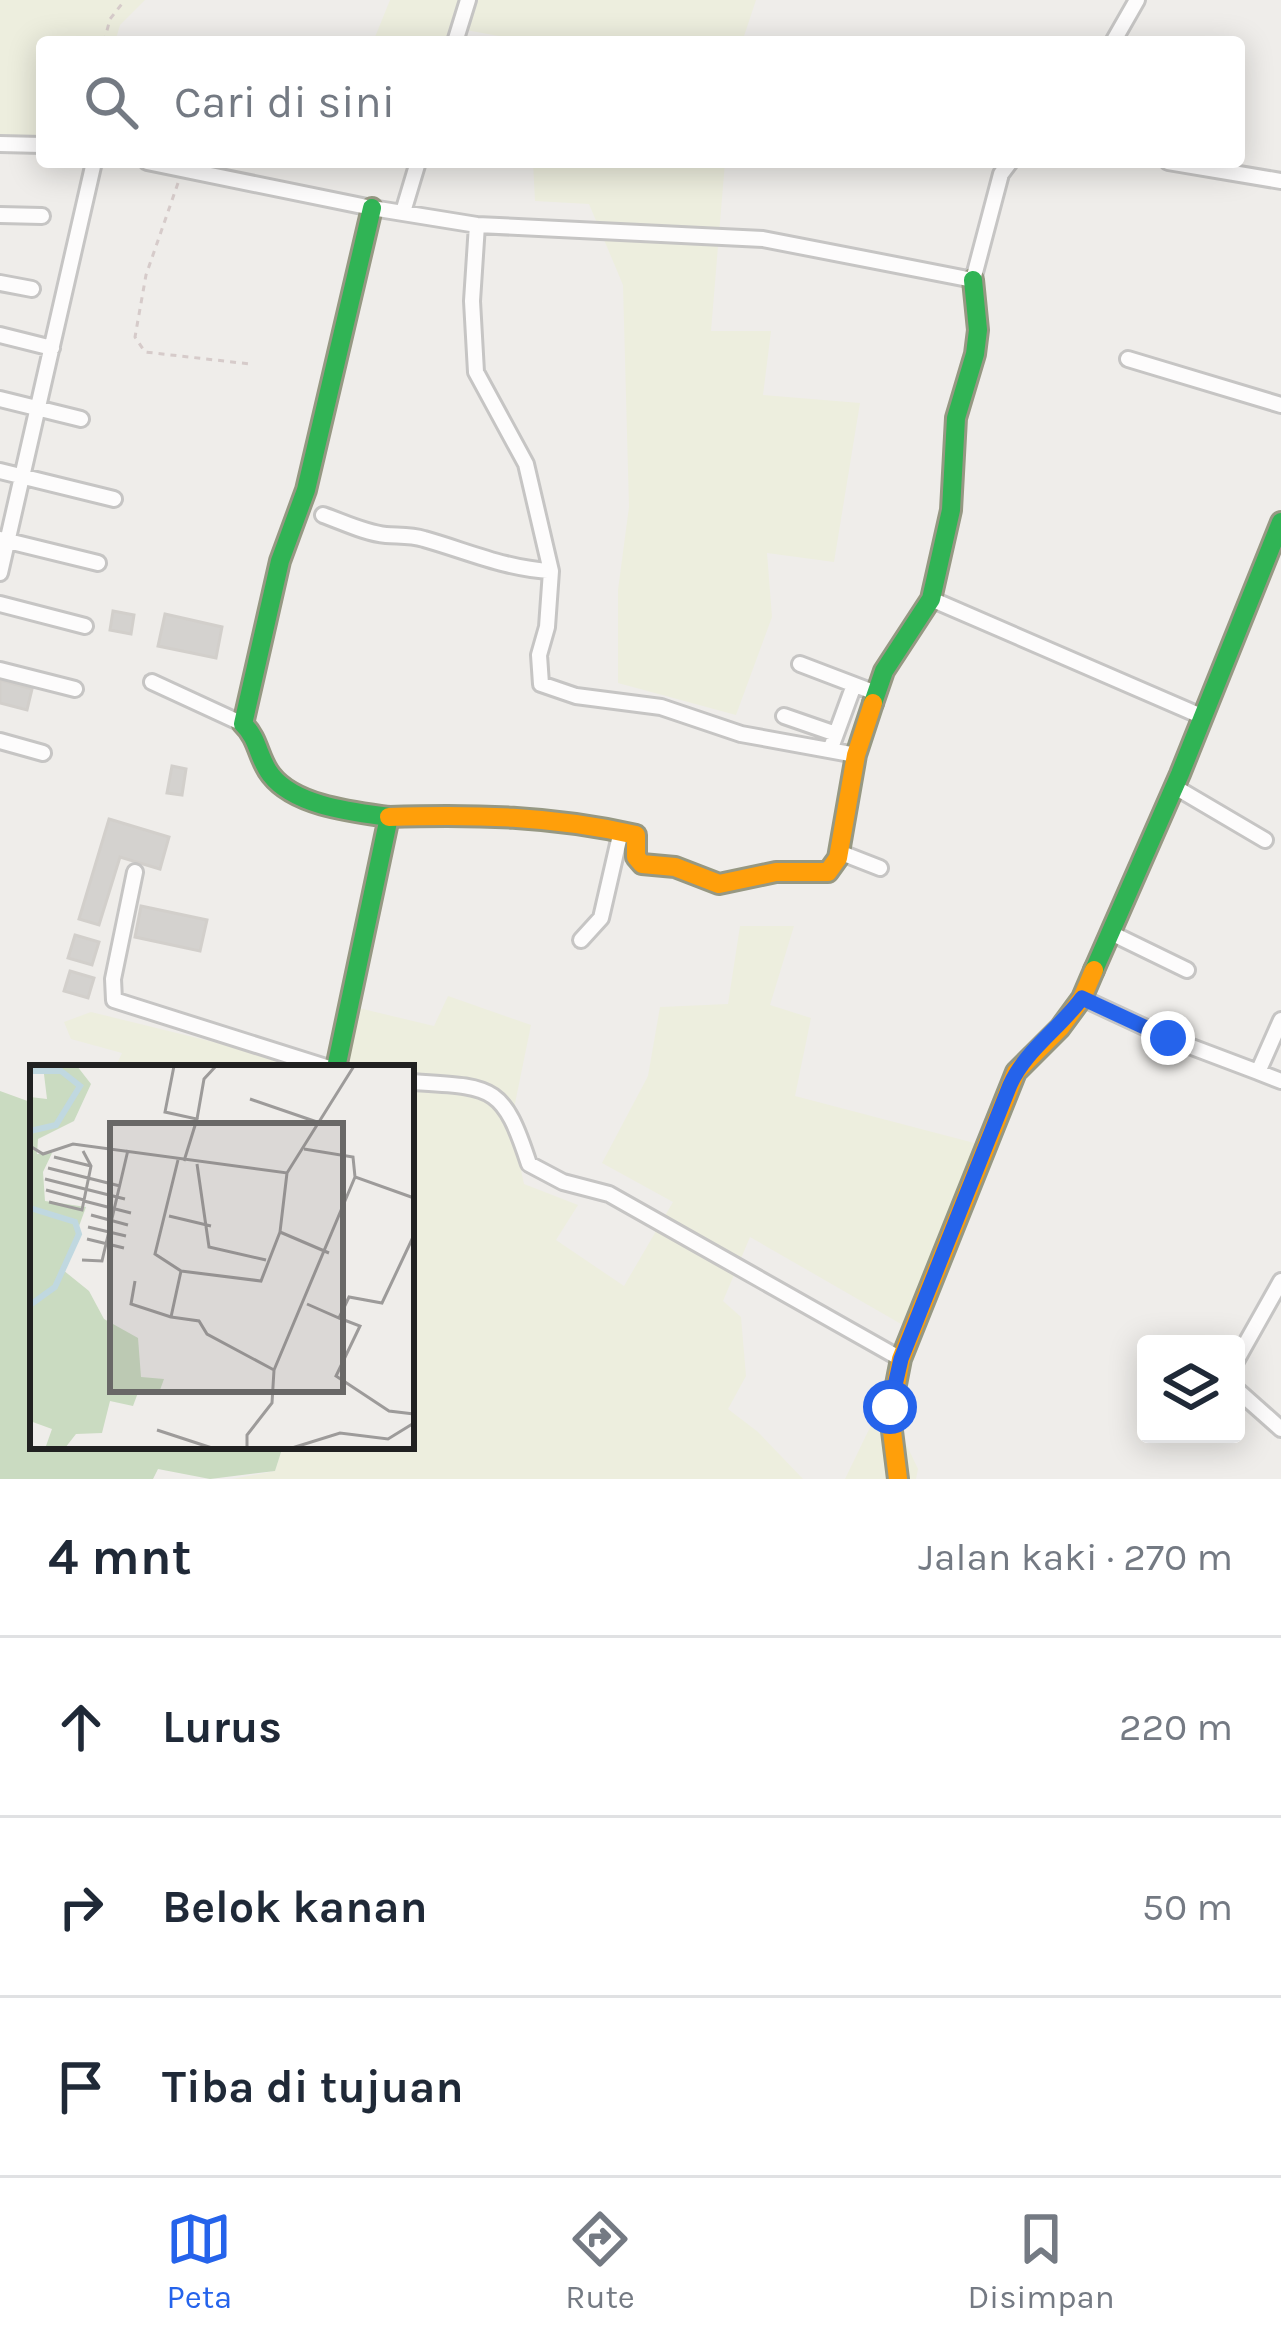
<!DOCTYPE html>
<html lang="id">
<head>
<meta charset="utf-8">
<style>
	:root { --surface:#fff; --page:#f6f6f7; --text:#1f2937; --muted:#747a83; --line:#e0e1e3; --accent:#2563eb }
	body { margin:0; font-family:Karla,sans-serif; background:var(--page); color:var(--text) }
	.controls { position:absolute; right:36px; bottom:36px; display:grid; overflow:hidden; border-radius:12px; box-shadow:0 6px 30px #0003 }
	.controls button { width:108px; height:108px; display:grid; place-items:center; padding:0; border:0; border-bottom:3px solid var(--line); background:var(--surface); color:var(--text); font:60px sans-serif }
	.stop { position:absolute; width:36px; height:36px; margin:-27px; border:9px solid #2563eb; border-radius:50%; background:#fff }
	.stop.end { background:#2563eb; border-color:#fff; box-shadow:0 3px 12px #0008 }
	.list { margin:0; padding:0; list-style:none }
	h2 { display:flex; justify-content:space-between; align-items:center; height:156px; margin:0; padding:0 48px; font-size:51px }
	h2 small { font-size:39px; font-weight:400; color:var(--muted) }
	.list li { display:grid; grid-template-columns:78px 1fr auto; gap:36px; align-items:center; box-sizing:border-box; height:180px; padding:0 48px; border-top:3px solid var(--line) }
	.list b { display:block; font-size:45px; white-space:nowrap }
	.list em { font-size:39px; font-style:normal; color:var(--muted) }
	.icon { flex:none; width:66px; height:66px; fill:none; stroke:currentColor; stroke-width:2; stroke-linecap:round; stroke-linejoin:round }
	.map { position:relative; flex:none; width:1281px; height:1479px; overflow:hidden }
	.search { position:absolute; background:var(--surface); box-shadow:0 6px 30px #0003; left:36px; right:36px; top:36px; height:132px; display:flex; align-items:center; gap:30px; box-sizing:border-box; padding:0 42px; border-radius:12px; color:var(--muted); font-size:45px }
	.sheet { height:696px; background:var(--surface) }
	nav { display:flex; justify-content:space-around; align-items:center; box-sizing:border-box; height:168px; border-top:3px solid var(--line); background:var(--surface); font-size:33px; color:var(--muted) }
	nav a { display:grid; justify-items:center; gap:6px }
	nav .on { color:var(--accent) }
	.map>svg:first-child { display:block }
</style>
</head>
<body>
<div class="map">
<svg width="1281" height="1479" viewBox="0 0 1281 1479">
	<rect width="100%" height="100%" fill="#efedea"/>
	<path fill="#edeede" d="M0,0h145l-25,25 -5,17h-73v94l-42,2z
		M390,0h366l-14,42h-211l-65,-12 -4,12h-89z
		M533,162h192l-14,169h60l-8,64 97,8 -26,159 -67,-9 5,64 -36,98 -118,-32v-93l11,-83 -6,-222 -34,-81 -54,-3z
		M740,926h54l-24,79 41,13 -16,78 187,49 -74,183 -158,-91 -27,64 18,16 5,59 -18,33 30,23 45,47h-571l43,-8 8,-25h128v-378h-78l13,-63 88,21 14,-30 83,29 -20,98 13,61 54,21 -22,35 68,46 49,-84 -71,-39 46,-87 12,-69 68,-3z
		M91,1012l147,36 71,20h-194l7,-15 -51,-14 -7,-17z
		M874,1419l25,10 19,40 -2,10h-71z"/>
	<path fill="#cadbc1" d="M0,1091l33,12v343h250l-8,25 -65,8 -52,-10 -5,10h-153z"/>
	<path fill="#d4d2cf" stroke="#d2cfcb" stroke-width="3" d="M113,611l21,4 -3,19 -21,-4z
		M165,614l57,13 -6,31 -58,-12z
		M0,680l32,9 -5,21 -27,-7z
		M172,766l14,3 -4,26 -15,-2z
		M109,819l60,18 -9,32 -40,-12 -21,68 -20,-6z
		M141,906l66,14 -7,31 -65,-14z
		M75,935l24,7 -7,23 -24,-7z
		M70,971l24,7 -6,20 -24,-7z"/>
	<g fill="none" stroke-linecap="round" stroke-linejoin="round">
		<defs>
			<path id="street" d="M455,42l13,-42
				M1113,42l24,-42
				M0,144l42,1
				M147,162l225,46 105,17 286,14 210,41 28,-106 9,-12
				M1168,162l113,19
				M403,212l15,-50
				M0,215l42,1
				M477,225l-5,76 4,71 50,92 25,107 -4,56 -8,28 2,29 35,12 85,11 80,27 115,21
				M0,283l32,6
				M0,335l52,13
				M1128,359l153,46
				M0,399l81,20
				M0,471l114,28
				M323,515c20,7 42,18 63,20 13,1 25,0 38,4 43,12 82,30 127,32
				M0,539l98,24
				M0,573l94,-411
				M931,599l270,117
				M0,604l85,22
				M800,664l76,29
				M0,670l75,19
				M152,682l91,42
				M784,716l52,18
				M0,741l43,12
				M832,745l22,-60
				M1175,787l90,53
				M839,852l41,16
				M135,872l-22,107 1,21 215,68
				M1111,933l76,37
				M581,940l20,-22 20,-87
				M1082,998l86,40 90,34 23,-52
				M1258,1072l23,9
				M411,1082c82,5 92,2 118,82l34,18 46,12 292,165
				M1236,1361l45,-80
				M1236,1389l45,40"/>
			<path id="fast" d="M873,703l11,-32 47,-72 20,-89 5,-92 19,-64 3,-24 -5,-50
				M1094,970l86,-196 101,-252
				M336,1068l53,-251c-36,-5 -94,-11 -118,-42 -13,-16 -12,-36 -28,-51l37,-163 26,-71 66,-282"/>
			<path id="slow" d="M389,817c84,-3 165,-1 247,18v22l6,7 33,3 44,17 57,-12h52l10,-14 18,-103 17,-52
				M898,1479l-8,-64 11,-56 115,-287 44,-44 22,-30 12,-28"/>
		</defs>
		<use href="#street" stroke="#c6c5c4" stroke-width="20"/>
		<use href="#fast" stroke="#969883" stroke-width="24"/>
		<use href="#slow" stroke="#969883" stroke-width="24"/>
		<path stroke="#d6cbca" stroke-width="3" stroke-dasharray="6 6" stroke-linecap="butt" d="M104,42l6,-23 15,-19
			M178,183l-32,92 -11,62 10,15 105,12"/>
		<use href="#street" stroke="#fdfcfc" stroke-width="14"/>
		<use href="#fast" stroke="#30b455" stroke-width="18"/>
		<use href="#slow" stroke="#ff9f0a" stroke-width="18"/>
	</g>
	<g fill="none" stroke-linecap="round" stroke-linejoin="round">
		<path stroke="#2563eb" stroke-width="15" d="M890,1407l11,-48 109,-274c15,-34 49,-56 72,-87l86,40"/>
	</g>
	<g transform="translate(30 1065)">
		<rect width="384" height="384" fill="#efedea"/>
		<path d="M13,1h34l14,18 -17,37 -36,18 -1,15 15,-1 -9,19 2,29 41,6 -23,63 26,21 15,28 34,19 3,39 23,2 -4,11h-21l-6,16 -23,-5 -8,32 -26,1 -11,14 -19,-2 6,-17 -22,-8v-324l17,2z" fill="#cadbc1"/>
		<path fill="none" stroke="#c0d8e0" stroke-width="6" d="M0,6h31l19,15 -24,39 -26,6M0,143l45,14 4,12 -24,53 -25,18"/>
		<path fill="none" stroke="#9d9b9a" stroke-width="3" d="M144,1l-9,46 32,7 -13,42M220,34l67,23M167,54l7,-40 12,-13M0,81l13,8 30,-10 214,29 67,-107M274,84l49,8 2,20 59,21M24,92l37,9M148,95l-23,94 26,17 -10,46 28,4 8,13 67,36M167,99l12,83 57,13M18,103l72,18M15,114l80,20M16,125l38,10M54,136l47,12M19,137l33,8 9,-44 -8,-15M61,150l37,10M139,151l42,10M58,162l38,9M250,167l49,21M57,174l37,9M52,195l20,1 26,-111M151,206l80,10 19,-49 7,-59M105,216l-4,23 40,13M277,239l32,14 10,-21 33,6 32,-68M309,253l21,8 -24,50 53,35 25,3M127,365l55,18M217,383v-13l25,-32 2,-33 81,-193M262,383l48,-15 48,6 26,-16"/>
		<path fill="#696867" fill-opacity="0.15" stroke="#696867" stroke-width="6" d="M80,58h233v269h-233z"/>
		<rect width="384" height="384" fill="none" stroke="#212121" stroke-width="6"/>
	</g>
</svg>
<div class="controls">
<button><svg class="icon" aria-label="layers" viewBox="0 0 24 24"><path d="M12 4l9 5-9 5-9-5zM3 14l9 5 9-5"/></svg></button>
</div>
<div class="stop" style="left:890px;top:1407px"></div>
<div class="stop end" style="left:1168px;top:1038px"></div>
<div class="search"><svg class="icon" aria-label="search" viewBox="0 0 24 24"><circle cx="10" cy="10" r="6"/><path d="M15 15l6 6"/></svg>Cari di sini</div>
</div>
<section class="sheet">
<h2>4 mnt<small>Jalan kaki · 270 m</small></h2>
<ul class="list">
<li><svg class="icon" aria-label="ahead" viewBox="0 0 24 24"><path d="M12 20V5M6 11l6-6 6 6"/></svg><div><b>Lurus</b></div><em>220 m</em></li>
<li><svg class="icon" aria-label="right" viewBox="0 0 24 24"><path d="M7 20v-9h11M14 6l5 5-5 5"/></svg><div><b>Belok kanan</b></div><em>50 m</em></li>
<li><svg class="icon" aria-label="arrive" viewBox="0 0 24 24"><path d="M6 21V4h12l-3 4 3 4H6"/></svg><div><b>Tiba di tujuan</b></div></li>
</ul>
</section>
<nav>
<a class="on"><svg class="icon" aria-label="map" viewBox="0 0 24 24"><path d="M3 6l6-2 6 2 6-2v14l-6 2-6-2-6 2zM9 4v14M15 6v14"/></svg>Peta</a>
<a><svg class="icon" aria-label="directions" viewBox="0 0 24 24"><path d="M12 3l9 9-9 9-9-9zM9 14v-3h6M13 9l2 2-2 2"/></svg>Rute</a>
<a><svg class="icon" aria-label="saved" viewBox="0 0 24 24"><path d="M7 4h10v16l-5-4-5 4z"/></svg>Disimpan</a>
</nav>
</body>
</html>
